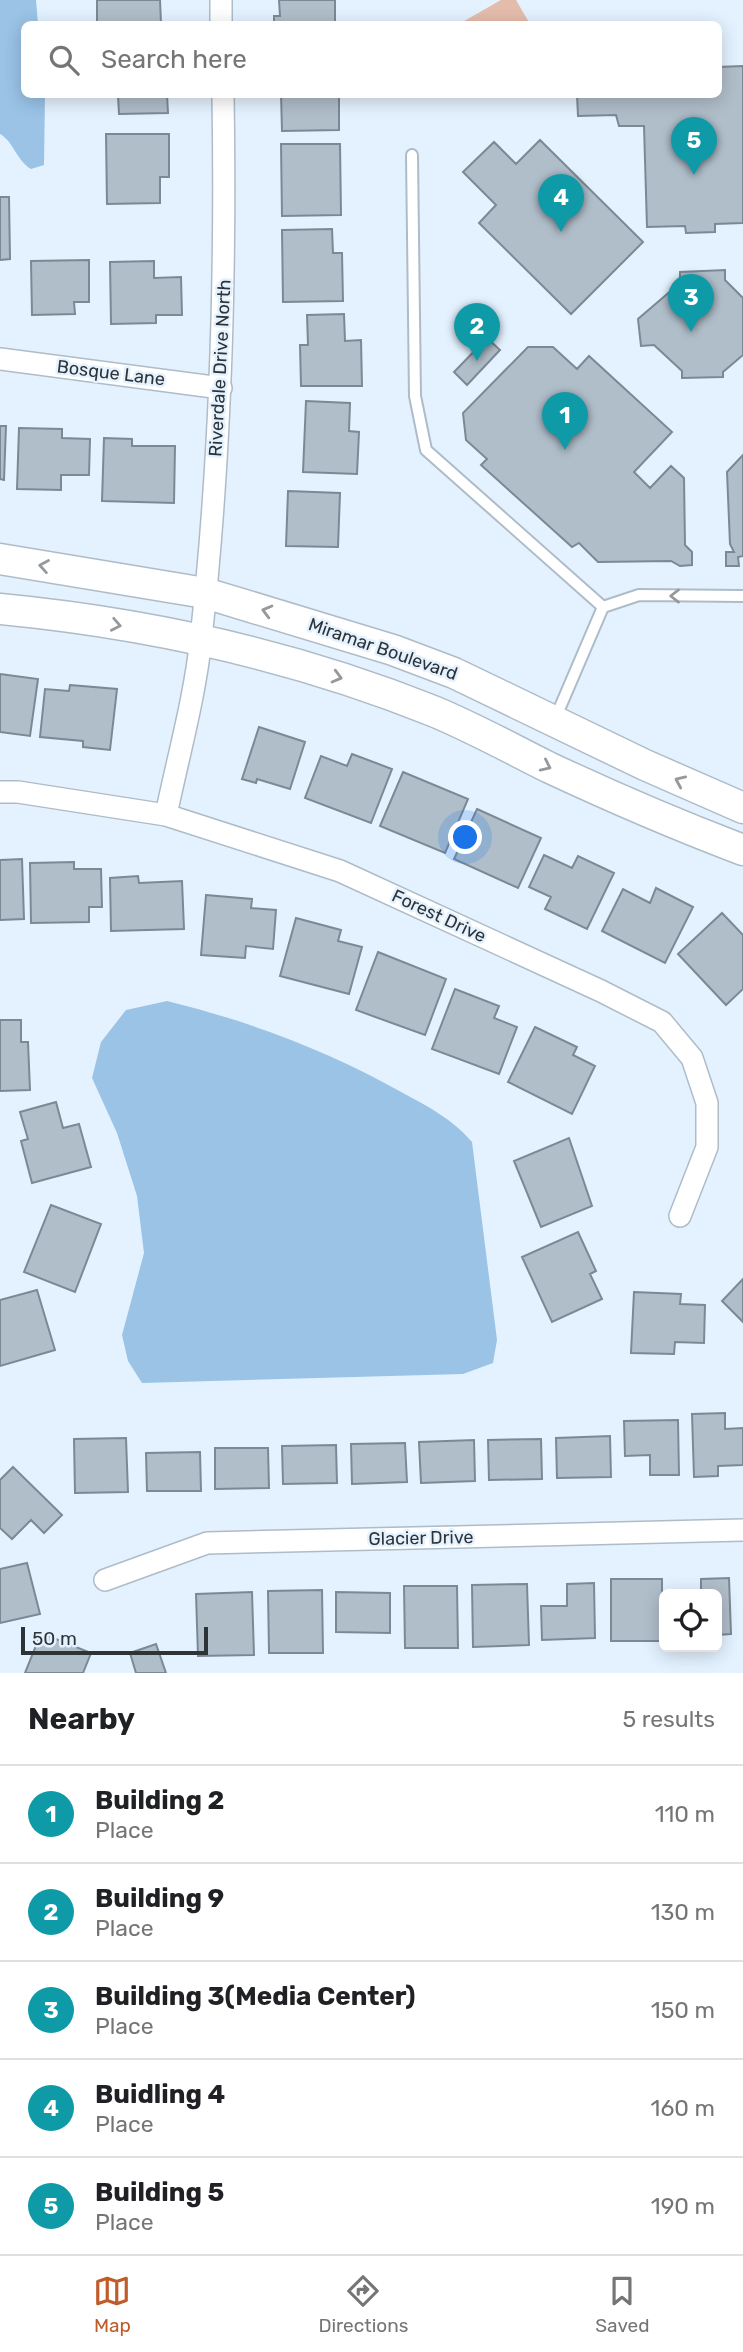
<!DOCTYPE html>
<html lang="en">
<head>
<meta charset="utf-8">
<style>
	:root { --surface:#fff; --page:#f6f6f6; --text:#202124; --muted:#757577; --line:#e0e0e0; --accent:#c05b2a }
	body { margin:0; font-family:Rubik,sans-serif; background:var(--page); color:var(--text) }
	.controls { position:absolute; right:21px; bottom:21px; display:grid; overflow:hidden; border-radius:10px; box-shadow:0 4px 18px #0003 }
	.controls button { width:63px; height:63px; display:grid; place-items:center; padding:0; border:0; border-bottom:2px solid var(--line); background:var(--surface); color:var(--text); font:35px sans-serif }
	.scale { position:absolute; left:21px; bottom:18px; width:187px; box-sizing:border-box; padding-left:7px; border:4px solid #2e3338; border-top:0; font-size:19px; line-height:24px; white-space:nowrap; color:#2e3338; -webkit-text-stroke:5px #e4f2ff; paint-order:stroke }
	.you { position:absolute; left:466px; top:838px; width:24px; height:24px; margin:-18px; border:5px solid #fff; border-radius:50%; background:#1a73e8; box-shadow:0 0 0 10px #1a73e833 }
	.badge { display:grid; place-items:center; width:46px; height:46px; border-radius:50%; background:var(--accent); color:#fff; font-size:23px; font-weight:700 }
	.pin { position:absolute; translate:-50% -58px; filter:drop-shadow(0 2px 4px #0008) }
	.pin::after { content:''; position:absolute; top:37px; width:24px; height:21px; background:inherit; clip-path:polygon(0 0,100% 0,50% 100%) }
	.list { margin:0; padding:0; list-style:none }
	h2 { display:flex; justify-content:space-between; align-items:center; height:91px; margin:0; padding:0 28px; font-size:30px }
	h2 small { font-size:23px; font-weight:400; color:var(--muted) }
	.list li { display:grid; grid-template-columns:46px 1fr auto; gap:21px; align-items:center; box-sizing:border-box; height:98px; padding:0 28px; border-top:2px solid var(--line) }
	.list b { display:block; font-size:26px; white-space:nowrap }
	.list p { margin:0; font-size:23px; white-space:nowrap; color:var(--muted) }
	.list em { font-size:23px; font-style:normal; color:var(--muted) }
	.icon { flex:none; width:38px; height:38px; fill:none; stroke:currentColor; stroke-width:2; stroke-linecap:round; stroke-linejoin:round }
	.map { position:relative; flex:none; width:743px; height:1673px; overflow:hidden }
	.search { position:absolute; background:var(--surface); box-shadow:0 4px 18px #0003; left:21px; right:21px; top:21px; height:77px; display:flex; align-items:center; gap:18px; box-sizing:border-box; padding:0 24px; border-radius:10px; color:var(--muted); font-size:26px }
	.sheet { height:581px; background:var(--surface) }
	nav { display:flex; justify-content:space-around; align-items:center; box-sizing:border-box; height:98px; border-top:2px solid var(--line); background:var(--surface); font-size:19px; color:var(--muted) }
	nav a { display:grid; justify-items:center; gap:4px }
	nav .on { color:var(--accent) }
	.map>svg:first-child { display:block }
</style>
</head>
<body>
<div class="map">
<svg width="743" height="1673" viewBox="0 0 743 1673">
	<rect width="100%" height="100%" fill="#e4f2ff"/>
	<path fill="#e4bcac" d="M501,0h15l14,24h-71z"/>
	<path fill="#9ac3e6" d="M0,0h36l2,24h-14v70l21,1 -1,70 -13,4c-15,-9 -17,-27 -31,-35z
		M167,1001c82,20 162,50 236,92 26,14 49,26 69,49l25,198 -4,23 -30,11 -321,9 -14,-22 -6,-26 22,-82 -7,-57 -20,-63 -25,-55 9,-36 25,-32z"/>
	<path fill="#b0beca" stroke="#7c8995" stroke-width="2" d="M97,0h63l1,23h-64z
		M279,0h56v24h-61v-8h6z
		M743,66v157l-28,1v8l-29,1 -1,-7 -38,1 -3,-101h-25l-3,-11 -38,1 -1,-22h141v-27z
		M103,94h64l1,19 -49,1 -1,-19z
		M281,94h58v36l-57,1z
		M106,134h63v43h-9v26l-53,1z
		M540,140l103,102 -72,72 -92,-91 17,-18 -33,-33 31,-30 22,22z
		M281,144h59l1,71 -59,1z
		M0,197h9l1,62 -10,1z
		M332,229l1,24h9l1,48 -60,1 -1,-72z
		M89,260v42h-15l1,12 -43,1 -1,-54z
		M154,261v17l27,-1 1,38h-26v8l-45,1 -1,-62z
		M725,270v10l18,18v57l-20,17v5l-41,1v-7l-28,-26 -13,1 -3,-27 42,-36v-11z
		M344,314l1,27 16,-1 1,46h-61l-1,-41h8l-1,-30z
		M487,338l13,12 -33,35 -13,-13z
		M528,347h25l24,22 12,-13 83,76 -38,40 16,16 21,-22 13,12 1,67 7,7v13l-12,1 -9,-5 -73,1 -19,-19 -7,4 -91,-82 6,-6 -21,-19 -3,-27z
		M306,401l44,2 -1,28 10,1 -2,42 -54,-2z
		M0,426h6l-2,54 -4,-1z
		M19,428l43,1v9l28,1 -1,36h-28v15l-44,-1z
		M104,438l28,1v7h43l-1,57 -72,-2z
		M743,455v101l-5,1 1,9h-13v-14h8l-4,-8 -3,-72z
		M288,491l52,2 -2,54 -52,-1z
		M0,674l38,5 -8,57 -30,-4z
		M70,685l47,4 -7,61 -27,-3v-6l-43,-4 5,-48 24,2z
		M259,727l46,15 -15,47 -33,-10 -1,4 -14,-4z
		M352,754l40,15 -21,54 -66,-25 16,-42 26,10z
		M403,772l65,27 -23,54 -65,-27z
		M477,809l64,29 -23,50 -64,-29z
		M544,855l28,13 6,-12 36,17 -27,56 -42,-20 6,-12 -22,-10z
		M22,859l2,60 -24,1v-60z
		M74,862v7h27l1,38h-13v15l-58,1 -1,-60z
		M138,876l1,7 43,-2 2,48 -73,2 -1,-53z
		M656,888l37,19 -28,56 -63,-32 21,-42 27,14z
		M206,895l46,4 -1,9 25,2 -3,39 -27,-3 -1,12 -44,-3z
		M722,913l21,22v54l-17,16 -48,-51z
		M296,918l45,12 -3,11 24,6 -13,47 -69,-18z
		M378,952l68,27 -21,56 -69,-25z
		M455,989l44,17 -5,12 23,9 -18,47 -67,-25z
		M0,1020h21v22h7l2,48 -30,1z
		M535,1027l42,20 -4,8 22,11 -23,48 -64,-32z
		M56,1102l7,26 16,-4 12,43 -59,16 -11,-42 7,-2 -8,-27z
		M569,1138l23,68 -51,21 -27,-66z
		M51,1205l50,19 -26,68 -51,-20z
		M578,1232l18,39 -6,3 12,25 -50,23 -30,-65z
		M743,1279v43l-21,-21z
		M37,1290l18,60 -55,16v-66z
		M634,1292l47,2 -1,10 25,1 -1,38 -29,-1 -1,12 -43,-1z
		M725,1413v16l18,-1v37l-25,1v10l-24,1 -2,-63z
		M678,1420l1,55h-29v-20l-25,1 -1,-35z
		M610,1436l1,41 -54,1 -1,-40z
		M126,1438l2,54 -53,1 -1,-54z
		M541,1439l1,40 -53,1 -1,-40z
		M474,1440l1,41 -54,2 -2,-41z
		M405,1443l2,39 -55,2 -1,-40z
		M336,1445l1,38 -54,1 -1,-38z
		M215,1448h53l1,40 -54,1z
		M200,1452l1,39h-54l-1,-38z
		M13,1467l49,48 -18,18 -13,-13 -19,19 -12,-11v-48z
		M27,1563l13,51 -40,9v-54z
		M729,1578l2,56 -14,1v-41h-16v-15z
		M611,1579h51v62h-51z
		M594,1583l1,55 -53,2 -1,-34h26v-22z
		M527,1584l2,61 -56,2 -1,-62z
		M404,1586h53l1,62h-53z
		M322,1590l1,63h-54l-1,-62z
		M252,1592l2,63 -56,1 -2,-62z
		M336,1592l54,1v40l-54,-1z
		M41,1633l50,20 -8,20h-58z
		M156,1644l10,29h-30l-6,-20z"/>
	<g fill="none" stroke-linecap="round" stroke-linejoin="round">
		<defs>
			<path id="lane" d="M412,155l3,241 11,54 177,157
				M555,719l48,-112 36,-12 104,1"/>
			<path id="street" d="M221,0v24
				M0,359l221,29
				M0,792h18l148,23 174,56 261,120 61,31 30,36 15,45v44l-27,69
				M166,815c12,-58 29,-118 35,-177 20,-180 25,-362 22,-544
				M105,1580l102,-37 536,-13"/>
			<path id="secondary" d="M0,559l205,34 188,57 61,23 191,92 98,43
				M0,609c146,14 296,47 433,102 39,16 77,37 115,56 64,30 129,58 195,83"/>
		</defs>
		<use href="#lane" stroke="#aebcc8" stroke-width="14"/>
		<use href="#street" stroke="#aebcc8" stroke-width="24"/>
		<use href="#secondary" stroke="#aebcc8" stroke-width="33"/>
		<use href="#lane" stroke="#fff" stroke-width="10"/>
		<use href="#street" stroke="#fff" stroke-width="21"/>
		<use href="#secondary" stroke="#fff" stroke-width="30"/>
	</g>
	<defs><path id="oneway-chevron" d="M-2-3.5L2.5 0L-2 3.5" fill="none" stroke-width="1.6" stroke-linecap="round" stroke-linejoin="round" transform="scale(1.75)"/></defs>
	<g stroke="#96999c">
		<use href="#oneway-chevron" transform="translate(44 566) rotate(-170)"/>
		<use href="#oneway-chevron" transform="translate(675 596) rotate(-180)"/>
		<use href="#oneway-chevron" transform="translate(267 611) rotate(-165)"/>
		<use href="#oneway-chevron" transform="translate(116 625) rotate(11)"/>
		<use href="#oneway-chevron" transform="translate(337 677) rotate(15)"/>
		<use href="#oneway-chevron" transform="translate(546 766) rotate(25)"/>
		<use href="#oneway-chevron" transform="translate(680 781) rotate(-156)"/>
	</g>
	<g text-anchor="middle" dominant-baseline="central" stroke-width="5" stroke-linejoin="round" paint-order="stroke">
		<g font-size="18" fill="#2e3338" stroke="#e4f2ff">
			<text transform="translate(220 368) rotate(-87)">Riverdale Drive North</text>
			<text transform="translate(111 373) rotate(7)">Bosque Lane</text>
			<text transform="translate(383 649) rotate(19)">Miramar Boulevard</text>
			<text transform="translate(439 916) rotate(25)">Forest Drive</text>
			<text transform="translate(421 1538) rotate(-1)">Glacier Drive</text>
		</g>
	</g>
</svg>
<div class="controls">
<button><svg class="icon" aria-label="locate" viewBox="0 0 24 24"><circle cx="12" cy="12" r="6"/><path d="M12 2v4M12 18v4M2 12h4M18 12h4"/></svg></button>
</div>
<div class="scale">50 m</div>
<div class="you"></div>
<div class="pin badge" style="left:565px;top:450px;background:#0f9aa8">1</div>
<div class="pin badge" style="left:477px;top:361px;background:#0f9aa8">2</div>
<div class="pin badge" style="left:691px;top:332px;background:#0f9aa8">3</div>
<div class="pin badge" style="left:561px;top:232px;background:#0f9aa8">4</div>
<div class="pin badge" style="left:694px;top:175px;background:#0f9aa8">5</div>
<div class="search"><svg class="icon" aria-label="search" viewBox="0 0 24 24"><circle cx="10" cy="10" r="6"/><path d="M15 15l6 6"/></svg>Search here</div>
</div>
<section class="sheet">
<h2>Nearby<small>5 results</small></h2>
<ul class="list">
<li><span class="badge" style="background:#0f9aa8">1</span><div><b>Building 2</b><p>Place</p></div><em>110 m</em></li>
<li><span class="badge" style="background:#0f9aa8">2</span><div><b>Building 9</b><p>Place</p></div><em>130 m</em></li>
<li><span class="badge" style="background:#0f9aa8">3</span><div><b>Building 3(Media Center)</b><p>Place</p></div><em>150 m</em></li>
<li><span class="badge" style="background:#0f9aa8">4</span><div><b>Buidling 4</b><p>Place</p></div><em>160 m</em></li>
<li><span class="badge" style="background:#0f9aa8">5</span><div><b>Building 5</b><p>Place</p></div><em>190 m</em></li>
</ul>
</section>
<nav>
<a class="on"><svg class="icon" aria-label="map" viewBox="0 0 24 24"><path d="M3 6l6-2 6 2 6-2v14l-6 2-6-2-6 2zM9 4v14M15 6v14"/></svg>Map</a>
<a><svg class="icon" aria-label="directions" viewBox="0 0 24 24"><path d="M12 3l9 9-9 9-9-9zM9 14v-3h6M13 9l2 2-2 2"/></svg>Directions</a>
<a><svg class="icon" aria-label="saved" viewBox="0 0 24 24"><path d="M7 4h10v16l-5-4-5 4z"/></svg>Saved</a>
</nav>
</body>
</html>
